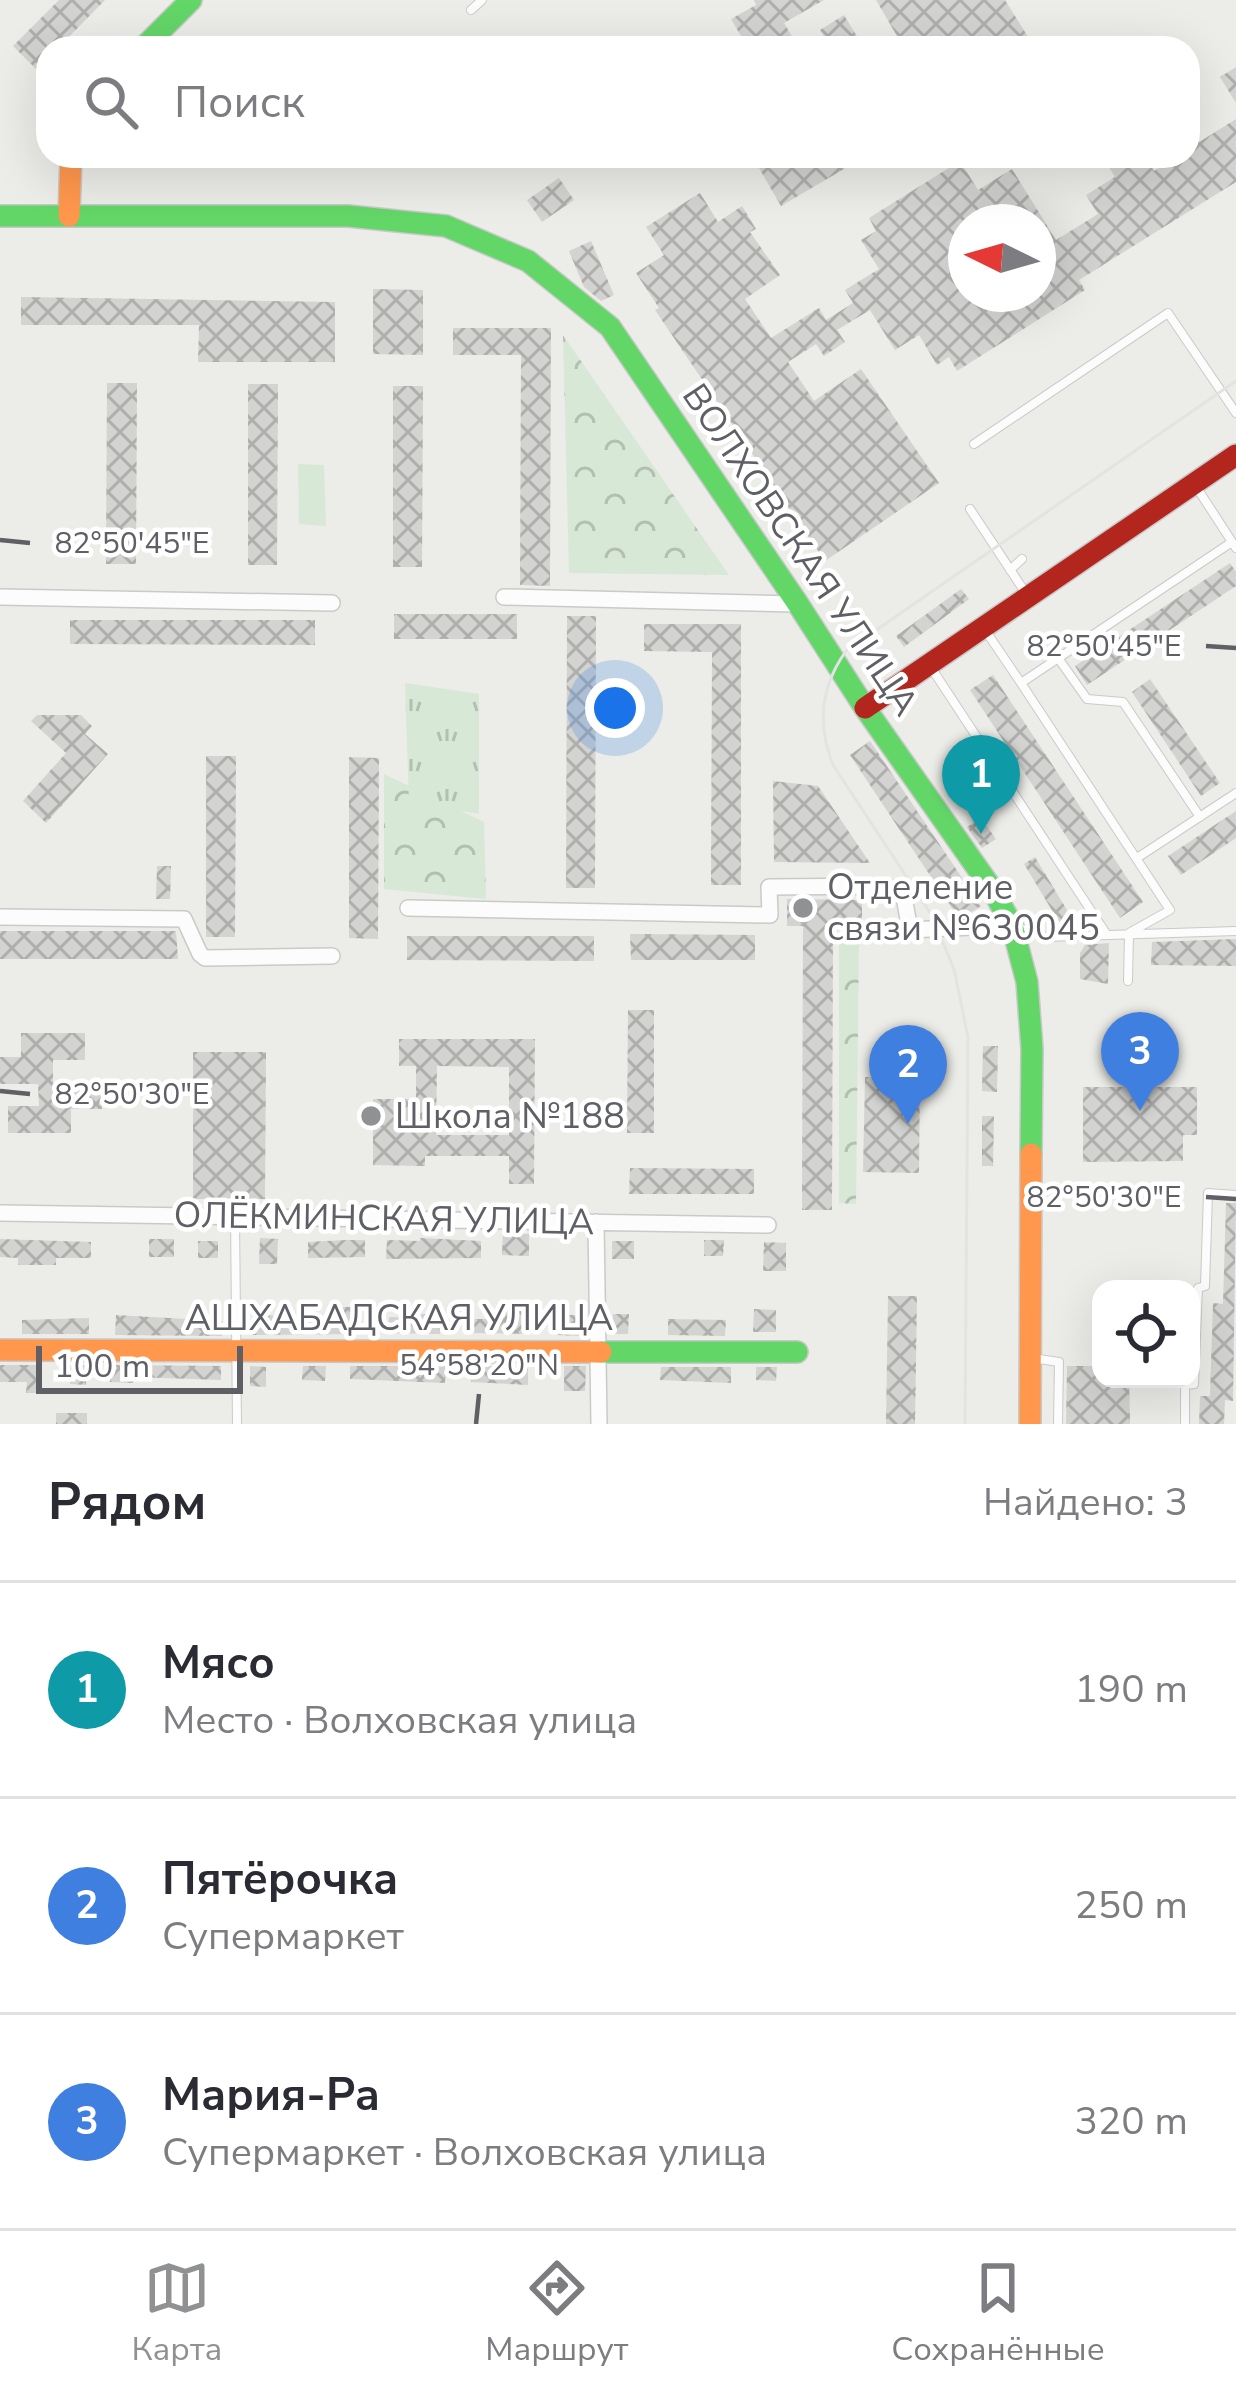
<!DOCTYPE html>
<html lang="ru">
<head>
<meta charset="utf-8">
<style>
	:root { --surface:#fff; --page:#f7f7f7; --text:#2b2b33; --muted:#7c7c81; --line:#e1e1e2; --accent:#909193 }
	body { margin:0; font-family:"Nunito Sans",sans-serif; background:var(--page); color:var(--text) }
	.controls { position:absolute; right:36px; bottom:36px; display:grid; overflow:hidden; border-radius:24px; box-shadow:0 12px 48px #0002 }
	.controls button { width:108px; height:108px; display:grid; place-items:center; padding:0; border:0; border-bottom:3px solid var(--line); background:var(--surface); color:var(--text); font:60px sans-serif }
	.compass { position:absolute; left:948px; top:204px; width:108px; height:108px; border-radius:50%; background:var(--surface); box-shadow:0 12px 48px #0002; rotate:275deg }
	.scale { position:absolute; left:36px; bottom:30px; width:207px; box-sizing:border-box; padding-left:12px; border:6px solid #5e6065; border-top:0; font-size:33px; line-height:42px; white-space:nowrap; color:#5e6065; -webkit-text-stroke:9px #fff; paint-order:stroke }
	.you { position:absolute; left:615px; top:708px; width:42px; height:42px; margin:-30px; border:9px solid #fff; border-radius:50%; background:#1a73e8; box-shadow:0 0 0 18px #1a73e833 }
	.badge { display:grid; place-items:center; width:78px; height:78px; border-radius:50%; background:var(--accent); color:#fff; font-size:39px; font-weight:700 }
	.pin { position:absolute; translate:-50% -99px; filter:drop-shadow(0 3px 6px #0008) }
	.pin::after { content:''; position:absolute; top:63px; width:42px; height:36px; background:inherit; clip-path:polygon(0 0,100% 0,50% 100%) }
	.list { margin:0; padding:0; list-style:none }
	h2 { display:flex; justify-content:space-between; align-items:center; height:156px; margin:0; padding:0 48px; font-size:51px }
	h2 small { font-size:39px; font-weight:400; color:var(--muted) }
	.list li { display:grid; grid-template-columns:78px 1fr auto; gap:36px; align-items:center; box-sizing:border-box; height:216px; padding:0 48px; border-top:3px solid var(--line) }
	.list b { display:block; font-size:45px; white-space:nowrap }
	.list p { margin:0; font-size:39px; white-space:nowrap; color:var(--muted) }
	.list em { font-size:39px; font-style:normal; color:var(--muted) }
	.icon { flex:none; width:66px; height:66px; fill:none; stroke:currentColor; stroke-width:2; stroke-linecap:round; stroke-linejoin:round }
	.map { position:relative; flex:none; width:1236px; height:1424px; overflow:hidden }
	.search { position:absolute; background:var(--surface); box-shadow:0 12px 48px #0002; left:36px; right:36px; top:36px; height:132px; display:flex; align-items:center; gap:30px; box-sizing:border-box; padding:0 42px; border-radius:36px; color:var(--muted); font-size:45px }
	.sheet { height:804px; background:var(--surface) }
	nav { display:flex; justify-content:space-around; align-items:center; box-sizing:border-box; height:168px; border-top:3px solid var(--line); background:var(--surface); font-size:33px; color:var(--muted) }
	nav a { display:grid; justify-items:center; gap:6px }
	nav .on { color:var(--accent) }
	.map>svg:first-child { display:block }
</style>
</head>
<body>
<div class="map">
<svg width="1236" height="1424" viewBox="0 0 1236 1424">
	<defs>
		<pattern id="forest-crowns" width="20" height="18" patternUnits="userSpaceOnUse" patternTransform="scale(3)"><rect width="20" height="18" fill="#d7e8d6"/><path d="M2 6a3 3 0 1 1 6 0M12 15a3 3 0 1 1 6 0" fill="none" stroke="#b2bfb1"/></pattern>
		<pattern id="park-tufts" width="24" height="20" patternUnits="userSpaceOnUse" patternTransform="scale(3)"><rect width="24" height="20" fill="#d7e8d6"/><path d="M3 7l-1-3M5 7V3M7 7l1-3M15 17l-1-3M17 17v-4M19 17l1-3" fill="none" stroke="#b2bfb1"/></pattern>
		<pattern id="building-cross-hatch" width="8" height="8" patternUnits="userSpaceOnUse" patternTransform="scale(3)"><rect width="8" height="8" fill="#d3d3d1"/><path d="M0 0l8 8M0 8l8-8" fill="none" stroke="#aeafad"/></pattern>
	</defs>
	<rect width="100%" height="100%" fill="#ecece8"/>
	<path fill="url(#forest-crowns)" d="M563,335l166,240 -160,-2z
		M384,774l100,48 2,77 -102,-10z
		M839,940h20l-3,264 -17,-1z"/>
	<path fill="url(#park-tufts)" d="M405,683l74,11v120l-70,-12z"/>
	<path fill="#d7e8d6" d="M298,464l26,1 2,61 -27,-2z"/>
	<path fill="url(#building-cross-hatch)" fill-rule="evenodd" d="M59,0h46l-47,48h-10v10l-11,12 -24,-24z
		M754,0h70l-40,23 9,15 -18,10h-27l-17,-29 25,-14z
		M876,0h129l30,48h-131z
		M844,15l20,33h-33l-11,-18z
		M1236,67v36l-16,-26z
		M1236,119v63l-157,98 6,10 -128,81 -8,-14 -12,8 -18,-30 -24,15 -25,-40 -33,20 8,12 -21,14 -8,-12 -28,18 26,39 47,-32 78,114 -114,78 -170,-251 4,-2 -23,-35 28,-18 -18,-28 54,-34 18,29 24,-16 14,23 -6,3 30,43 -35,24 26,39 48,-30 7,12 27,-17 -8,-13 34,-21 -18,-29 15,-9 -7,-13 91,-57 18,29 34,-21 44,71 42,-26 -12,-19 29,-18 -8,-13 13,-8h25l9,15 24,-15h10v-7zM966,222h72v72h-72z
		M752,156h43l2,4 7,-4h62l-85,50z
		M559,178l15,22 -32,22 -15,-22z
		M591,241l23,54 -13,6 -17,-14 -15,-36z
		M373,289l50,1v65l-50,-1z
		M21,297l314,5v60h-137l1,-37h-178z
		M453,328h98l-1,258 -30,-1 1,-230h-68z
		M107,383h30l-1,181h-30z
		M248,384h30l-1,181h-29z
		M393,386h30l-1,181h-29z
		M1230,563l6,9v14l-149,99 -12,-19z
		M961,589l8,10 -65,48 -8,-11z
		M394,614h123v25h-123z
		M567,616h29l-1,272h-29z
		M70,620h245v25l-245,-1z
		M644,624h97v261h-30l1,-233 -68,-1z
		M993,675l150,227 -23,16 -150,-228z
		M1150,679l70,104 -19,13 -69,-104z
		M37,715h44l11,11 -7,8 23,20 -62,69 -23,-22 43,-48 -35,-32z
		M870,741l111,165 -14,9 -10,1 -107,-161z
		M206,756h30l-1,181h-29z
		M349,757l30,1 -1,181 -29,-1z
		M773,781l45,5 52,77 -96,-1z
		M1236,811v27l-55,37 -13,-19z
		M981,818l15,21 -14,9 -15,-21z
		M1035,857l35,58 -11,7 -35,-58z
		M157,866h14l-1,33h-14z
		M787,899l75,1v26h-29l-1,284h-30l1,-284h-16z
		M0,931h176l2,28h-178z
		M630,934l125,1v25h-124z
		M407,936h187v25l-187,-1z
		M1236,939v27l-85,-1 1,-23z
		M1109,943l-1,41 -28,-5v-26l5,-8z
		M628,1010h26v123h-27z
		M21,1033h64v27h-32v22l49,1v26h-31v24h-63v-27h31l-1,-22h-38v-27h21z
		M399,1039h136l-1,145h-25v-28h-84v10l-52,-1v-66h43v-33h-17zM437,1066l72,1v68h-73z
		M983,1046h15l-1,46 -15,-1z
		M193,1052h73l-1,147h-72z
		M893,1070h27l-1,103 -56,-1 2,-95 28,1z
		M1083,1087h114v48h-14v26l-100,1z
		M982,1116h12l-1,50h-11z
		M630,1168l124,1v25h-125z
		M1226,1203h10l-3,198 -8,-1 -1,24h-25l1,-28h10l3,-93 10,1z
		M503,1233l26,1v22l-27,-1z
		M260,1238l18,1 -1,25h-18z
		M420,1238l61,3v17l-95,1 1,-19 33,1z
		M0,1239l91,3v16h-35v7h-38v-7l-18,-1z
		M149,1239h25v18h-25z
		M345,1240h20v17l-57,1v-16z
		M704,1240h20l-1,16h-19z
		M198,1241h20v17h-20z
		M612,1241h22v18h-22z
		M764,1242l22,1v28h-23z
		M888,1296h29l-2,128h-29z
		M342,1307h16l-1,27 -105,1 1,-20 36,1v3l53,1z
		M754,1309l22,1v22h-23z
		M505,1310h30l-1,24 -63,-1v-14h28l6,-2z
		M421,1314h19v20l-52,-1 1,-16 32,1z
		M558,1314l25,2 -1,20 -25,-1z
		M613,1314h16l-1,20h-16z
		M116,1315l106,6v15l-107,-1z
		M89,1318v16h-67v-14z
		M668,1319l58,1 -1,16 -57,-1z
		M0,1365h41l-1,28h-14l1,-11h-27z
		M70,1365h16v20l-16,-1z
		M110,1365l111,1v14l-87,-3 -1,6 -23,-1z
		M250,1366l16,1v20l-16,-1z
		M303,1366h23l-1,15 -23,-1z
		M350,1366h96l-1,17 -95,-4z
		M471,1366h57v19l-57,-3z
		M564,1366h22l-1,25h-21z
		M1067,1366h34v13h28l1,45h-64z
		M661,1367h70v16l-71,-3z
		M756,1367h21l-1,14 -20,-1z
		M56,1413h31v11h-31z"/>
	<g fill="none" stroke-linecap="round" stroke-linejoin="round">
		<defs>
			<path id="lane" d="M471,10l11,-10
				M974,444l194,-131 68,100
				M1195,485l41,63
				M970,509l57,86
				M1010,570l12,-11
				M985,630l36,53
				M1058,658l29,41 36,3 77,115
				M932,669l175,266
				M1137,858l99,-65
				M1017,927l28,10 191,-6
				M1128,981l1,-48 41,-23 -149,-227 211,-141
				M235,1216l2,208
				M1032,1358l27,4 -1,62
				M1185,1424v-39l9,-1 4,-96 7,-2 3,-93 28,2"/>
			<path id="street" d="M0,597l332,6
				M504,597l294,7
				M408,908l362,7 -1,-28 118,-1 17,11 6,33 102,-5
				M0,917l184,2 16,35 5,4 127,-2
				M0,1213l768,12
				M596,1222l3,202"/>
			<path id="fast" d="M143,48l48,-48
				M0,216h348l98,10 82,35 82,66 188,277 67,104 127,181 20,36 15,57 5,67 -1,105
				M601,1352h196"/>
			<path id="slow" d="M69,216l2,-60
				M0,1350l601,2
				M1030,1424l1,-270"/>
			<path id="jam" d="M865,708l371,-253"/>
		</defs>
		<use href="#lane" stroke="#cacac9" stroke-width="10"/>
		<use href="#street" stroke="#cacac9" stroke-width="18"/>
		<use href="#fast" stroke="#c8c8c9" stroke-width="24"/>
		<use href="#slow" stroke="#c8c8c9" stroke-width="24"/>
		<use href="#jam" stroke="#c8c8c9" stroke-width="24"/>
		<use href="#lane" stroke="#fcfcfc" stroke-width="8"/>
		<use href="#street" stroke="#fcfcfc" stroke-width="15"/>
		<use href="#fast" stroke="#63d668" stroke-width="21"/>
		<use href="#slow" stroke="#ff974d" stroke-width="21"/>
		<use href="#jam" stroke="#b3261e" stroke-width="21"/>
		<path stroke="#e3e3e2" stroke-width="3" d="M965,1424l3,-387 -14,-68 -23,-55 -98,-149c-16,-40 -12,-79 13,-114l390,-270"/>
	</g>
	<path fill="none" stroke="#5e6065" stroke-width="4.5" d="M0,540l30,3M1206,646l30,2M0,1091l30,3M1206,1197l30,2M476,1424l3,-30"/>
	<g fill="#909193" stroke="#fff" stroke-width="4.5">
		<circle cx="803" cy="908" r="12"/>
		<circle cx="371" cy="1116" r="12"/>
	</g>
	<g text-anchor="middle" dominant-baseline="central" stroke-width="9" stroke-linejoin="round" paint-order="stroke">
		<g font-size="36" fill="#5e6065" stroke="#fff">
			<text transform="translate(800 550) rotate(56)">ВОЛХОВСКАЯ УЛИЦА</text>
			<text transform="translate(384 1219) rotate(1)">ОЛЁКМИНСКАЯ УЛИЦА</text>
			<text x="399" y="1318">АШХАБАДСКАЯ УЛИЦА</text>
		</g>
		<g font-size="36" fill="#5e6065" stroke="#fff" text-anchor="start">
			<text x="827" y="887">Отделение<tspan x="827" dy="41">связи №630045</tspan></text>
			<text x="395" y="1116">Школа №188</text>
		</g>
	</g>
	<g font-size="30" text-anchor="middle" fill="#5e6065" stroke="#fff" stroke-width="9" stroke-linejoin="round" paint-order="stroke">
		<text x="132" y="553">82°50'45"E</text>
		<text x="1104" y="656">82°50'45"E</text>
		<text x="132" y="1104">82°50'30"E</text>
		<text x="1104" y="1207">82°50'30"E</text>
		<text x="479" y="1375">54°58'20"N</text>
	</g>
</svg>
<div class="controls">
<button><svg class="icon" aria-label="locate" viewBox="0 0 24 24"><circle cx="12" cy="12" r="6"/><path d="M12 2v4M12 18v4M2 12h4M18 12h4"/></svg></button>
</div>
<svg class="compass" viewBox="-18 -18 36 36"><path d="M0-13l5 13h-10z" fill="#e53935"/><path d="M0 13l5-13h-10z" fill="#7c7c81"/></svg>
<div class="scale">100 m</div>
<div class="you"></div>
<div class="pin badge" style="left:981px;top:834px;background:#0f9aa8">1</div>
<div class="pin badge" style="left:908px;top:1124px;background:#3f7fe0">2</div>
<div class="pin badge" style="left:1140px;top:1111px;background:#3f7fe0">3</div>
<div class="search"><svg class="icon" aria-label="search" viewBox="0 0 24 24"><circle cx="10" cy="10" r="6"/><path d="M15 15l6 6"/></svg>Поиск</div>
</div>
<section class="sheet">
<h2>Рядом<small>Найдено: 3</small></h2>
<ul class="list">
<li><span class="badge" style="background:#0f9aa8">1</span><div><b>Мясо</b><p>Место · Волховская улица</p></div><em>190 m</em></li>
<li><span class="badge" style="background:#3f7fe0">2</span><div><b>Пятёрочка</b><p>Супермаркет</p></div><em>250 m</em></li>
<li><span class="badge" style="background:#3f7fe0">3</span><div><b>Мария-Ра</b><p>Супермаркет · Волховская улица</p></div><em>320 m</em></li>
</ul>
</section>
<nav>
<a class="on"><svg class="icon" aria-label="map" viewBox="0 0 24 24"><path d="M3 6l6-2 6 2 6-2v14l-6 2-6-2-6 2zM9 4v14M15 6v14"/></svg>Карта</a>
<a><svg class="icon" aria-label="directions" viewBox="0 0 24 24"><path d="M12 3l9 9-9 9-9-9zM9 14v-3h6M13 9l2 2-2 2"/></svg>Маршрут</a>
<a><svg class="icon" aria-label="saved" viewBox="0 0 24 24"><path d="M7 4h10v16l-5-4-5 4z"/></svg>Сохранённые</a>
</nav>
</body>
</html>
